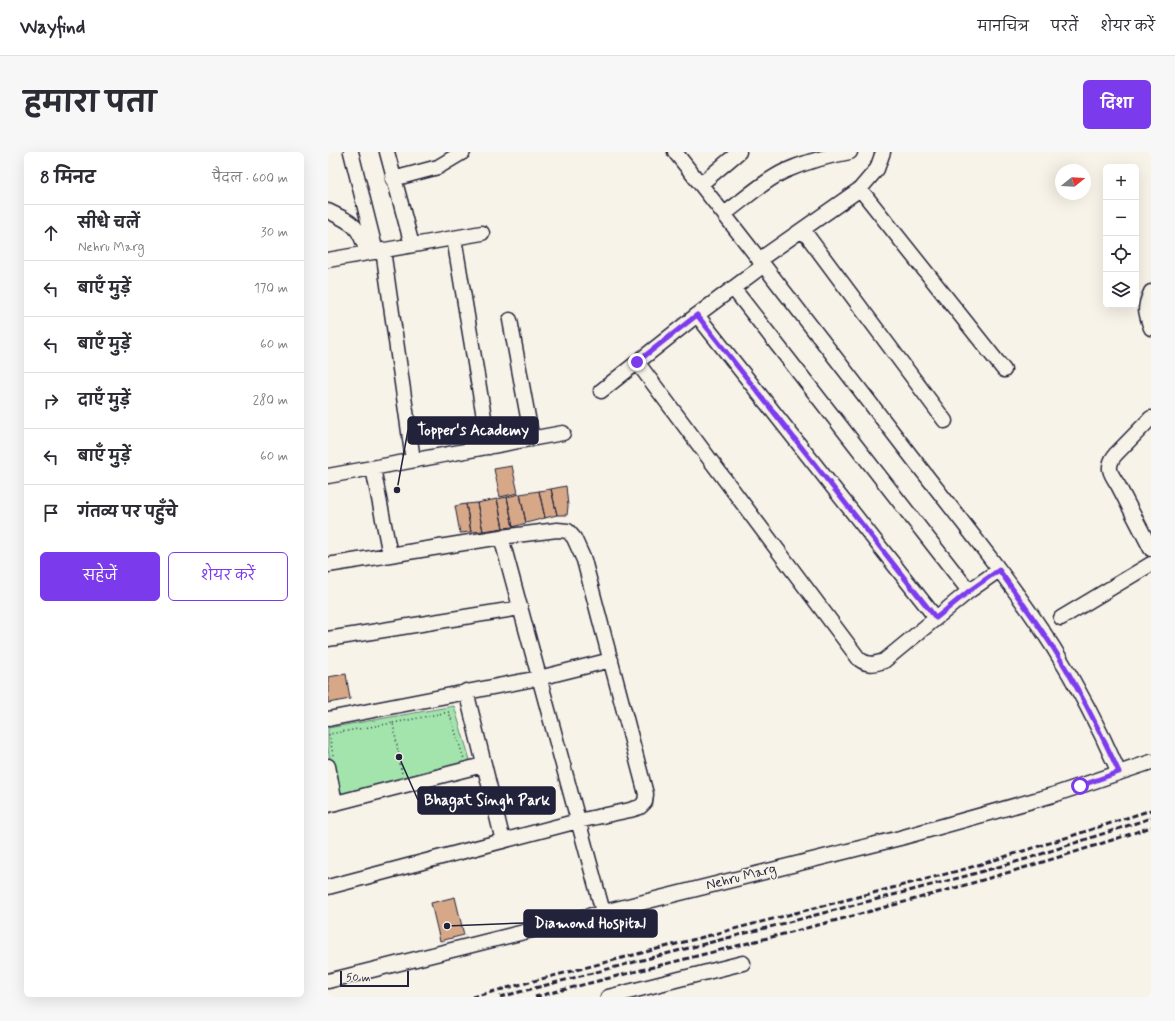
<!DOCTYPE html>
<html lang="hi">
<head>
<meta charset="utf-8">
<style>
	:root { --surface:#fff; --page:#f7f7f7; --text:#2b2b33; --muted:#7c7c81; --line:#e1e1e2; --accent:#7c3aed }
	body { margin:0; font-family:Mynerve,"Playpen Sans Deva",sans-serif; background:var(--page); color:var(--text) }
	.controls { position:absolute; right:12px; top:12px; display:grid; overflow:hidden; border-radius:6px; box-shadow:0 4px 16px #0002 }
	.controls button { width:36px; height:36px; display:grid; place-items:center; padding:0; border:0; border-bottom:1px solid var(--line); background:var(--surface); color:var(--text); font:20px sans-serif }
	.compass { position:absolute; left:727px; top:12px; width:36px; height:36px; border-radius:50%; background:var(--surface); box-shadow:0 4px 16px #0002; rotate:72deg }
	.scale { position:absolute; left:12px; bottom:10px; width:69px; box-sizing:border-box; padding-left:4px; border:2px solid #22223b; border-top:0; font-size:11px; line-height:14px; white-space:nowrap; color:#22223b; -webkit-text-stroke:3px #f7f3e8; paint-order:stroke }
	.stop { position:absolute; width:12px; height:12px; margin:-9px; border:3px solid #7c3aed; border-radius:50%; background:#fff }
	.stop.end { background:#7c3aed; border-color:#fff; box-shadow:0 1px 4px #0008 }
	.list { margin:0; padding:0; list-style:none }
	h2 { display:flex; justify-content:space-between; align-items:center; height:52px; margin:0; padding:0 16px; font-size:17px }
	h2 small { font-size:13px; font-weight:400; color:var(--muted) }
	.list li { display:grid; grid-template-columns:26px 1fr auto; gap:12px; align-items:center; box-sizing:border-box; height:56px; padding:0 16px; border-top:1px solid var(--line) }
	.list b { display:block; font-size:15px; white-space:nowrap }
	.list p { margin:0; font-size:13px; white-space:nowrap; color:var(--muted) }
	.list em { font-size:13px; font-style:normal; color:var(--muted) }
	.actions { display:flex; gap:8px; padding:12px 16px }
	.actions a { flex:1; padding:9px 0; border:1px solid var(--accent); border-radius:6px; text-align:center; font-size:14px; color:var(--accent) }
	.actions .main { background:var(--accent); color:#fff }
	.icon { flex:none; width:22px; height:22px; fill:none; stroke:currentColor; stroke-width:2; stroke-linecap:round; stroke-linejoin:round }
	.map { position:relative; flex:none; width:823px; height:845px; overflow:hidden; border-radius:6px }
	header { display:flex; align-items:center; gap:24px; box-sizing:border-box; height:56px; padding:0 20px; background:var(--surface); border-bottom:1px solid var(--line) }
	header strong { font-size:19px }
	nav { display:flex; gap:22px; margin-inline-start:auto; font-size:14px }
	.intro { display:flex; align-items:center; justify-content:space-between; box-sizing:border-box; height:96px; padding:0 24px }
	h1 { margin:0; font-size:28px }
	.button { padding:10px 18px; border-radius:6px; background:var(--accent); color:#fff; font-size:14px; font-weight:700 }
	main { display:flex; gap:24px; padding:0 24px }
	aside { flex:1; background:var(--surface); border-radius:6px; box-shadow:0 4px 16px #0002 }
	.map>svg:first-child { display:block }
</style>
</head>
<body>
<header>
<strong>Wayfind</strong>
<nav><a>मानचित्र</a><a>परतें</a><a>शेयर करें</a></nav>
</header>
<div class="intro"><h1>हमारा पता</h1><a class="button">दिशा</a></div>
<main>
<aside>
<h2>8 मिनट<small>पैदल · 600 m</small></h2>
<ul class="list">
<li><svg class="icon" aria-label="ahead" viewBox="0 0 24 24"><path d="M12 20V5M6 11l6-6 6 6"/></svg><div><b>सीधे चलें</b><p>Nehru Marg</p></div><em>30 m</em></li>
<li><svg class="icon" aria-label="left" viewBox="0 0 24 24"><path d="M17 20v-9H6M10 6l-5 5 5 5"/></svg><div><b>बाएँ मुड़ें</b></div><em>170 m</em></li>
<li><svg class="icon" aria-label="left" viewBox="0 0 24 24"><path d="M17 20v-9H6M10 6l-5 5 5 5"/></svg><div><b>बाएँ मुड़ें</b></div><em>60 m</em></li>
<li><svg class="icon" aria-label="right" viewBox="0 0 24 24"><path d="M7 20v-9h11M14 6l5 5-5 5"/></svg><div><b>दाएँ मुड़ें</b></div><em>280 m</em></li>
<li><svg class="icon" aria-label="left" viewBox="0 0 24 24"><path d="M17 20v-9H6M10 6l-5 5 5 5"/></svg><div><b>बाएँ मुड़ें</b></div><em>60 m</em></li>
<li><svg class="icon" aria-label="arrive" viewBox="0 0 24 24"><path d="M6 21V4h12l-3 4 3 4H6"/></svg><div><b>गंतव्य पर पहुँचे</b></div></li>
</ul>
<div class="actions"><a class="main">सहेजें</a><a>शेयर करें</a></div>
</aside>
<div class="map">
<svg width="823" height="845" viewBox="0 0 823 845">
	<rect width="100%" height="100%" fill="#f7f3e8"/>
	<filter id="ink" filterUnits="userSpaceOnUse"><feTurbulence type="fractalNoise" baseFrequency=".025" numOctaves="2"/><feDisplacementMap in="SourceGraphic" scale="8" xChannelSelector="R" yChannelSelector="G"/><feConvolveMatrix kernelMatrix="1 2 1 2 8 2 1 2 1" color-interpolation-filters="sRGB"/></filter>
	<g filter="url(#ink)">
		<path fill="#a3e3ac" stroke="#628274" d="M126,554l17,57 -133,35 -10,-48v-22z"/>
		<path fill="#d6a888" stroke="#22223b" d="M184,314l6,27 -18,4 -6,-28z
			M238,334l2,20 -1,9h-10l-6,-26z
			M223,337l6,26 -12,3 -6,-27z
			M211,339l6,27 -19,5 -6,-29z
			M192,342l6,29 -13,4 -6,-30z
			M179,345l6,30 -10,1 -6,-29z
			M169,347l6,29 -20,3 -6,-28z
			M149,351l6,28 -12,1 -5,-28z
			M138,352l5,28 -11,1 -5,-27z
			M18,522l4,25 -22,4v-26z
			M127,745l9,38 -24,6 -9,-38z"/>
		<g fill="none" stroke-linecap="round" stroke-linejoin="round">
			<defs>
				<path id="minor" d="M23,0l25,100
					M59,0l25,93
					M347,0c77,97 153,196 229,295 50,65 105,131 149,200 25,40 47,82 66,126
					M65,27l45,-12 25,-15
					M373,32l38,-32
					M532,37l144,181
					M0,59c25,12 31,14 39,42
					M396,62c20,-14 39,-33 61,-43 20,-9 43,-15 65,-19
					M475,78l142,191
					M126,86l35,209
					M55,98l30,210
					M0,108l154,-27
					M431,108l101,-71 17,-20 6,-17
					M405,136l236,303
					M823,140c-7,16 -6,19 0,36
					M369,163l239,303
					M182,168l22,119
					M309,210l222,297c9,7 15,5 25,2l85,-70 30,-21
					M273,239l96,-76 67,-50
					M823,266l-36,37c-9,12 -5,18 3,30l33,64
					M45,316l17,87
					M0,324l235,-43
					M173,385l102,375
					M0,413l173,-28 56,-7 11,1 6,7 10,22 62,234 -1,8 -5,5 -10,3 -52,11 -250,66
					M733,466l90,-54
					M0,487l192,-31
					M138,539l37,150
					M0,567l211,-41 72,-18
					M0,614l7,37
					M0,653l155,-40
					M0,829l572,-143 153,-43 98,-33
					M280,845l135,-34"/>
			</defs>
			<use href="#minor" stroke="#22223b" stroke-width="17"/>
			<path stroke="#22223b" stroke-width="1.5" stroke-dasharray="1 3" stroke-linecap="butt" d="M65,571l56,-11 15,47
				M5,603l-4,-21 64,-11 9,51"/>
			<use href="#minor" stroke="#f7f3e8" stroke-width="14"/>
			<path stroke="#22223b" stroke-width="3" stroke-dasharray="6 3" stroke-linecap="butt" d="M144,845l493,-128 94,-29 92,-30
				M172,845l466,-121 60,-17 125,-41
				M207,845c206,-53 415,-101 616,-170"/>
		</g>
	</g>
	<g fill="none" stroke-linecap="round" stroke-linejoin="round" filter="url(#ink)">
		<path stroke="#7c3aed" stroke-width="5" d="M309,210l60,-47 239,303 33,-27 30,-21c18,25 36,50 53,76 26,40 47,83 67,126l-39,14"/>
	</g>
	<g text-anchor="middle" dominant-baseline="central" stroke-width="3" stroke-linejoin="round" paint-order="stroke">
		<g font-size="14" fill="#22223b" stroke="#f7f3e8">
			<text transform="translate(413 725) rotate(-14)">Nehru Marg</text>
		</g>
	</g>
	<path fill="none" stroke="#22223b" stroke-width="1.5" d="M69 338L80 278M71 605L90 648M119 774L196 771"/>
	<g fill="#22223b" stroke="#f7f3e8" stroke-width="1.5">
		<circle cx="69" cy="338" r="4"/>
		<circle cx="71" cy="605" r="4"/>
		<circle cx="119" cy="774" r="4"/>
	</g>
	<g fill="#22223b" stroke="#22223b" stroke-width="1.5">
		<rect x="80" y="265" width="130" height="27" rx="4"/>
		<rect x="90" y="635" width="137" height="27" rx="4"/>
		<rect x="196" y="758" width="133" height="27" rx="4"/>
	</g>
	<g font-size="15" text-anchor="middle" font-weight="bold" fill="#fff">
		<text x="145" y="283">Topper's Academy</text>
		<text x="159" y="653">Bhagat Singh Park</text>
		<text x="262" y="776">Diamond Hospital</text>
	</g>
</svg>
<div class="controls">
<button>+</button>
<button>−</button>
<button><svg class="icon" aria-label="locate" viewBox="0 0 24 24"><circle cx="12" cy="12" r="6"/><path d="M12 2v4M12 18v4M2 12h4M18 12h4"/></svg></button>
<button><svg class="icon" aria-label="layers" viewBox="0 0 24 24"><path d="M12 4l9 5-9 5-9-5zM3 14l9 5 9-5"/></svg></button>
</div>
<svg class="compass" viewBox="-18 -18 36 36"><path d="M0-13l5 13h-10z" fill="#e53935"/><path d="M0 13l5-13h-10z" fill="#7c7c81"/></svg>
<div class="scale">50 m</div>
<div class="stop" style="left:752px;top:634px"></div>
<div class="stop end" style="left:309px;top:210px"></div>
</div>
</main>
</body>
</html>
